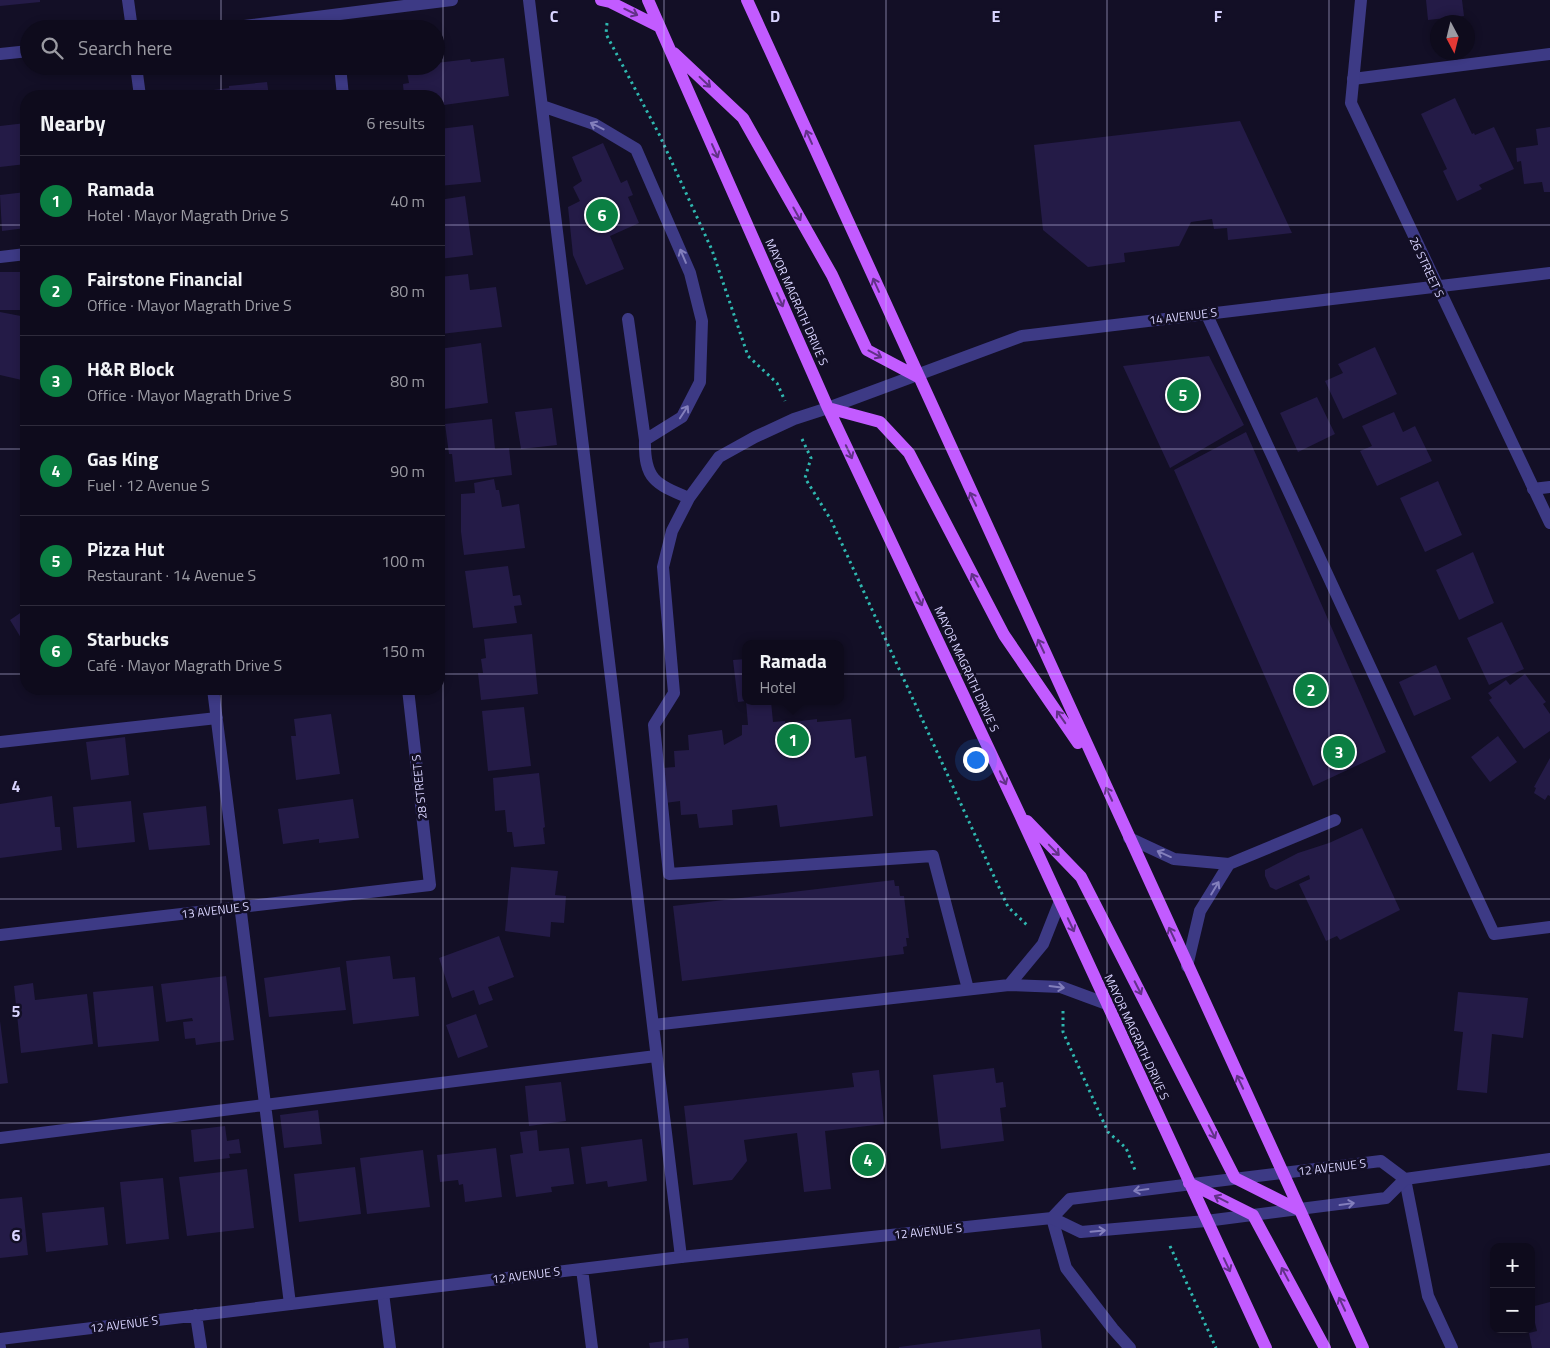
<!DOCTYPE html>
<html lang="en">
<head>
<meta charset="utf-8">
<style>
	:root { --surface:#0e0b1c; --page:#171425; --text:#f1f3f6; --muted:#9b9ba3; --line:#2e2b3b; --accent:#0b8043 }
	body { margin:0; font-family:"Titillium Web",sans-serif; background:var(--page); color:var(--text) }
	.controls { position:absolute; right:15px; bottom:15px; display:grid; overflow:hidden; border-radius:10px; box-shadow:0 2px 8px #0003 }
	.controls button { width:45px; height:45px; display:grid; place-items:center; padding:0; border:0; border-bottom:1px solid var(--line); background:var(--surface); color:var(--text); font:25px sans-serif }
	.compass { position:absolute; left:1430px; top:15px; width:45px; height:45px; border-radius:50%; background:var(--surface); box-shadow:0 2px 8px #0003; rotate:173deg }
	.you { position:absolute; left:975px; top:759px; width:18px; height:18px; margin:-12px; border:4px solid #fff; border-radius:50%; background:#1a73e8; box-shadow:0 0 0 8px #1a73e833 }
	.badge { display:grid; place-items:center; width:32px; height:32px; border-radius:50%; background:var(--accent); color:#fff; font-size:16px; font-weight:700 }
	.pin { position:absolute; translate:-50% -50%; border:2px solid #fff; box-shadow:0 1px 5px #0006 }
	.popup { position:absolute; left:742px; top:640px; width:102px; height:65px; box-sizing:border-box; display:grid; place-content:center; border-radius:10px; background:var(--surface); filter:drop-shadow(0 1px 4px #0005); font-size:16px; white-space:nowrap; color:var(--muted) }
	.popup b { font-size:19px; color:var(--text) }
	.popup::after { content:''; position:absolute; left:50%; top:100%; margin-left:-10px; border:10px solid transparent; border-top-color:var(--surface) }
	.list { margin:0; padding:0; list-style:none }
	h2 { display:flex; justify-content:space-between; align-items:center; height:65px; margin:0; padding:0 20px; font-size:21px }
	h2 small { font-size:16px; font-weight:400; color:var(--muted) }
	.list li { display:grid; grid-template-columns:32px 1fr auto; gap:15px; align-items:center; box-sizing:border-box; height:90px; padding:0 20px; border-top:1px solid var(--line) }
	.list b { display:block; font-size:19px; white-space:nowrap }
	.list p { margin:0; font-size:16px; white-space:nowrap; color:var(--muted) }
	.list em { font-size:16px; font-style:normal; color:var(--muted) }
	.icon { flex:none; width:28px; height:28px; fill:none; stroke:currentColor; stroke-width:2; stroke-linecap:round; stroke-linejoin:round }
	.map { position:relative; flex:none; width:1550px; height:1348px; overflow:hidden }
	.search { position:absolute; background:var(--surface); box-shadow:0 2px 8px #0003; left:20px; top:20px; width:425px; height:55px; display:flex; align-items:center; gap:12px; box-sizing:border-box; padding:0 18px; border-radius:28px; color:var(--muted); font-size:19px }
	.panel { position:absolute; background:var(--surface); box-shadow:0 2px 8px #0003; left:20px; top:90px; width:425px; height:605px; border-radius:20px }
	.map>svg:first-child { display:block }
</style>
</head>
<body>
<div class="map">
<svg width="1550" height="1348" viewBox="0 0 1550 1348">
	<rect width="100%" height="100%" fill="#130f26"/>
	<path fill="#241b47" d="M0,0h40v2l-40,4z
		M1426,0h36l2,16 -36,4z
		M504,58l5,38 -65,9v8l-5,1v-18h-35l-1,-12 6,-1 -3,-16 30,-1v-3l34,-4 1,3z
		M267,82l2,14h-102l62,-8v-2z
		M1455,98l17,36 2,-1 1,2 19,-8 20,42 -35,16 3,4 -25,12 -14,-30 4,-2 -26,-55z
		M1240,121l52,112 -64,7 -1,-12 -13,1 -2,-10 -21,3 -12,24 -55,7 1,9 -37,5 -45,-37 -9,-85z
		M26,123v41l-26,3v-41z
		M473,125l8,57 -42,4v-57z
		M1550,127v65h-6l-2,-10 -18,2 -3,-23 -4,1 -1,-14 22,-3 -2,-16z
		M603,143l18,40 6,-3 6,15 -5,2 11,26 -29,13 14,33 -38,16 -13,-30 -5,-48 12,-6 -7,-14 9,-6 -10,-24z
		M26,192v36l-24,3 -2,-36z
		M465,196l8,59 -34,4v-59z
		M0,272h22v38h-22z
		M468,274l2,16 26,-3 6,40 -61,7 -2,-57z
		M0,312l26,5v64l-26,-6z
		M481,343l7,60 -44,6 -5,-32h4l-4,-28z
		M1375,347l22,47 -54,25 -18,-38 18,-8 -5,-9z
		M1209,356l35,69 -74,43 -47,-102z
		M1317,397l18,37 -37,18 -18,-39z
		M552,408l5,37 -36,4 -6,-37z
		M1394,412l9,20 12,-6 17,35 -55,25 -17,-35 12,-5 -10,-20z
		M492,419l3,30 14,-1 3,27 -57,7 -3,-28h-3l-4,-30z
		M1246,432l140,320 -73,34 -139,-316z
		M494,479l2,11h3l3,17 17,-3 6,44 -61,7 -3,-23v-38l14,-1 -1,-10z
		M1438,481l24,54 -37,17 -25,-54z
		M1473,552l21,51 -35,17 -23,-50z
		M508,566l5,30 7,-1 2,10 -8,1 3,17 -44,5 -8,-57z
		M26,609v37l-16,-26z
		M1502,622l22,47 -35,16 -22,-47z
		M532,634l6,60 -57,6 -3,-27h5l-2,-14 5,-1 -2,-19z
		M746,659v42l-8,1 -5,-42z
		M1436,665l15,34 -37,17 -15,-34z
		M1525,674l21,28 -3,2 7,10v17l-26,18 -35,-49 3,-2 -4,-5 18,-13 4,5z
		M746,701h25l2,21 12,-1v2l32,-4v3l34,-3 4,39 11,-2 7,60 -93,11 -3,-22 -45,5 1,15 -34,3 -2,-14 -16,1 -1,-14 -15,2 -3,-35 13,-1 -1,-16 15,-1 -1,-15 34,-5 2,15 18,-10v-10h6z
		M524,707l7,59 -43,5 -6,-60z
		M331,714l9,60 -44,6 -5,-44h5l-2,-17z
		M1498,736l19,26 -27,20 -19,-25z
		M125,737l4,38 -38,5 -5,-38z
		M1550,758v38l-2,-1 -3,5 -11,-7 2,-5 -2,-1z
		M539,773l6,54 -2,1 2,16 -31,3 -2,-15h-5l-2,-22 -10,1 -2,-33z
		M52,796l3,31h5l2,23 -62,8v-54z
		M353,799l6,39 -40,5v-4l-36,5 -5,-35z
		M131,801l4,41 -58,6 -4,-41z
		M206,806l4,39 -61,5 -6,-37z
		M1362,828l38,82 -60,30 -3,-4 -11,5 -27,-57 11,-5 -1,-4 -33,15 -6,-3 -5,-11v-6l33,-17 31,-10z
		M511,867l47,4 -3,24 11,1 -2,27 -13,-1 -1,15 -45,-6z
		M894,880l1,6h4l1,10h4l5,42h-3l1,8 -4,1 1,7 -222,27 -9,-75z
		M499,936l15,41 -26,10 5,13 -14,5 -5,-15 -22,8 -13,-40z
		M390,956l3,23 22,-2 4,39 -66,8 -7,-63z
		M340,967l6,43 -77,7 -5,-39z
		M226,976l8,64 -38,5 -1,-7 -10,1 -2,-17 10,-1 -1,-3 -26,4 -5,-38z
		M33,983l2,17 52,-6 6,50 -72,9 -7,-67z
		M153,986l6,55 -61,6 -5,-55z
		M1458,992l70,6 -5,40 -31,-4 -5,59 -30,-3 6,-58 -9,-1z
		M476,1014l12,33 -30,11 -12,-33z
		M0,1021l8,62 -8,1z
		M994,1068l2,15 7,-1 3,25 -6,1 4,33 -63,8 -8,-74z
		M879,1070l5,54 -59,7 6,58 -27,3 -7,-59 -53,7 3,21 -15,19 -39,5 -9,-79 170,-19 -2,-14z
		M561,1082l5,39 -37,5 -4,-40z
		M318,1110l4,34 -38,4 -4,-33z
		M225,1126l2,15 12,-2 2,14 -12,1 1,4 -36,4 -3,-32z
		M537,1130l2,21 30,-3 5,36 -23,3 1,5 -36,5 -6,-42 13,-2 -3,-21z
		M642,1139l5,42 -39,6 -1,-6 -21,3 -5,-37z
		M496,1148l6,49 -37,5 -2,-18 -4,1 -1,-5 -18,2 -3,-27z
		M423,1150l7,57 -63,7 -7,-56z
		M355,1167l6,47 -62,8 -5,-48z
		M247,1169l7,59 -67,8 -8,-59z
		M163,1178l6,61 -43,5 -6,-62z
		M22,1197l6,58 -28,3v-59z
		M104,1207l4,38 -62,7 -4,-39z
		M1550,1302v46h-18l-3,-15 8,-2 -6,-24z
		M1040,1329l2,19h-143v-1z
		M688,1338l1,10h-39l-1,-5z"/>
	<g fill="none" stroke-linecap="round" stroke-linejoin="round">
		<path stroke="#2fb8b0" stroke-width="3" stroke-dasharray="2.5 4" stroke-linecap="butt" d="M607,23l-1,11 53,100 53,116 36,106 29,27 8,18
			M802,439l9,19 -6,20 26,42 177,387 19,18
			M1063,1011v21l45,100 18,16 9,22
			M1170,1246l46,102"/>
		<path stroke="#3d3a85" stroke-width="12" d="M128,0l4,29
			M529,0l152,1257
			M136,66l4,30
			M1353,79l197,-25
			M542,106l52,18 42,25 54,124 12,48 -2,61 -18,35 -37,23
			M0,257l26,-3
			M1206,313l288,621 56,-7
			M628,319l17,121c-1,39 10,44 44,58
			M828,408l-34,11 -39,18 -36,20 -30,41 -17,33 -9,36 11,126 -20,32 15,149 264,-18 35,133
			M1533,489l17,-2
			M213,689l77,615
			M0,742l217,-24
			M1129,838l45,21 55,5 106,-44
			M1187,966l13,-55 29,-47
			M1009,985l34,-41 17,-43
			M653,1025l356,-40 52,2 46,17
			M0,1138l656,-82
			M1405,1179l23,117 24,52
			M1052,1218l14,50 47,61 17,19
			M383,1293l7,55
			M0,1347v1"/>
		<path stroke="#3d3a85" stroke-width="12" d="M1361,0l-10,103 199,420
			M220,29l232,-29
			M0,54l29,-3
			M340,66l3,30
			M828,408l194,-72 528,-63
			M0,935l430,-50 -22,-196
			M1052,1218l18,-19 311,-38 24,18
			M582,1269l10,79
			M196,1315l5,33
			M0,1339l681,-82 371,-39 29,14 125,-11 180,-23 19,-19 145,-20"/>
		<path stroke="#c25bff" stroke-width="12" d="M601,0l9,2 50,25
			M648,0l180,408 192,407 246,533
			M747,0l616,1348
			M674,53l69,65 89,157 35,75 51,27
			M828,408l52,14 29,31 95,182 74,108
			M1027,821l54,56 154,301 64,32
			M1189,1183l64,32 72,133"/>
	</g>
	<defs><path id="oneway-shaft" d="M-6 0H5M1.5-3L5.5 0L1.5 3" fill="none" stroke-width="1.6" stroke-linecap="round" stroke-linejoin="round" transform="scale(1.25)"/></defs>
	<g stroke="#623188">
		<use href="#oneway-shaft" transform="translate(631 12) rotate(26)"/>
		<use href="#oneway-shaft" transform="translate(705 82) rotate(43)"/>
		<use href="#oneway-shaft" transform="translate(809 137) rotate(-114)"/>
		<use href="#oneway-shaft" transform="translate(715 151) rotate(66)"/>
		<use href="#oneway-shaft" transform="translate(797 214) rotate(61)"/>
		<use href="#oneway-shaft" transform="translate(876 285) rotate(-114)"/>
		<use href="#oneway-shaft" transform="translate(780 300) rotate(66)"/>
		<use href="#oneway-shaft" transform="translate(875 354) rotate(28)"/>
		<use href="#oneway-shaft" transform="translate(849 452) rotate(65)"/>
		<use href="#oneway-shaft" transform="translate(973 499) rotate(-115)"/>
		<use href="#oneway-shaft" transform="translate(975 580) rotate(-118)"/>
		<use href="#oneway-shaft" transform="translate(919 599) rotate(65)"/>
		<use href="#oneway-shaft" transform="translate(1041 646) rotate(-115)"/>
		<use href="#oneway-shaft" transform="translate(1061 717) rotate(-125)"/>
		<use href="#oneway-shaft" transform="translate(1003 778) rotate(65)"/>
		<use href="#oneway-shaft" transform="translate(1109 794) rotate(-115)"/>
		<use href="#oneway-shaft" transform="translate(1054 850) rotate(46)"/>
		<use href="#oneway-shaft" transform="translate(1071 925) rotate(65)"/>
		<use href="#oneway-shaft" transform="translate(1172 934) rotate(-115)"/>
		<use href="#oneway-shaft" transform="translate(1138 988) rotate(63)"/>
		<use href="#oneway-shaft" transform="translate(1240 1082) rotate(-115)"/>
		<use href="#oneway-shaft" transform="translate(1212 1132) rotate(63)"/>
		<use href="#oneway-shaft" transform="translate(1221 1199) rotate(-153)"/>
		<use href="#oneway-shaft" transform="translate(1227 1265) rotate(65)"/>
		<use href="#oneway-shaft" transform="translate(1285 1274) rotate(-118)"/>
		<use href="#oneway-shaft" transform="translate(1342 1304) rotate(-115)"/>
	</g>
	<g stroke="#837fbc">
		<use href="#oneway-shaft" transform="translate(597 126) rotate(-153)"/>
		<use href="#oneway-shaft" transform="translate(683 256) rotate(-113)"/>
		<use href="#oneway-shaft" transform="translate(684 412) rotate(-57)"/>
		<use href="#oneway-shaft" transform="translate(1164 854) rotate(-156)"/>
		<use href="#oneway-shaft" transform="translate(1215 888) rotate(-59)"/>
		<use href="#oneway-shaft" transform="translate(1057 987) rotate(7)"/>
		<use href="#oneway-shaft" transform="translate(1141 1190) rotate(172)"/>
		<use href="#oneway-shaft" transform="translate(1347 1204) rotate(-8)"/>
		<use href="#oneway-shaft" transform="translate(1098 1231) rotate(-5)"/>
	</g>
	<path fill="none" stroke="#d9d4ff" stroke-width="1" stroke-opacity="0.55" d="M221,0v29M443,0v1348M664,0v1348M886,0v1348M1107,0v1348M1329,0v1348M221,66v30M0,225h26M439,225h1111M0,449h26M439,449h1111M0,674h26M439,674h1111M221,689v659M0,899h1550M0,1123h1550"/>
	<g text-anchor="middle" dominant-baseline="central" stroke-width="5" stroke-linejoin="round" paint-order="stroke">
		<g font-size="12" fill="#d9d4ff" stroke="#130f26">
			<text transform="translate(1427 267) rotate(65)">26 STREET S</text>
			<text transform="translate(797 302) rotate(66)">MAYOR MAGRATH DRIVE S</text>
			<text transform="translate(1183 316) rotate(-7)">14 AVENUE S</text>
			<text transform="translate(967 669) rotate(65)">MAYOR MAGRATH DRIVE S</text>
			<text transform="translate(419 787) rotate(-96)">28 STREET S</text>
			<text transform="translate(215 910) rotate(-7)">13 AVENUE S</text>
			<text transform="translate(1137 1037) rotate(65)">MAYOR MAGRATH DRIVE S</text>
			<text transform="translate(1332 1167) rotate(-7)">12 AVENUE S</text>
			<text transform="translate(928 1231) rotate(-6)">12 AVENUE S</text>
			<text transform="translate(526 1275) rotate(-7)">12 AVENUE S</text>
			<text transform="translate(124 1324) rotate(-7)">12 AVENUE S</text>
		</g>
	</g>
	<g font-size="16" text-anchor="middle" font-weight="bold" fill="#d9d4ff" stroke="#130f26" stroke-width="5" stroke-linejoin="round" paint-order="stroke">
		<text x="554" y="22">C</text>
		<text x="775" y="22">D</text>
		<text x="996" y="22">E</text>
		<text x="1218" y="22">F</text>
		<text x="16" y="792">4</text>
		<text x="16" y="1017">5</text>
		<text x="16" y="1241">6</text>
	</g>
</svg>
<div class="controls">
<button>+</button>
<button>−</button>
</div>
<svg class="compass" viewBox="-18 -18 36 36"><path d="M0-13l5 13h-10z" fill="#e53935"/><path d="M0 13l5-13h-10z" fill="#9b9ba3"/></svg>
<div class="you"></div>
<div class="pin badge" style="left:793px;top:740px">1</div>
<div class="popup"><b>Ramada</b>Hotel</div>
<div class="pin badge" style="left:1311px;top:690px">2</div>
<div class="pin badge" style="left:1339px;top:752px">3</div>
<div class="pin badge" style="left:868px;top:1160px">4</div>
<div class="pin badge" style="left:1183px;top:395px">5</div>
<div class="pin badge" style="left:602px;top:215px">6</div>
<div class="search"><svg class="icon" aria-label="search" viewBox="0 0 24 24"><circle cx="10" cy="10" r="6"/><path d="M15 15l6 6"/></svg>Search here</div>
<section class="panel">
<h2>Nearby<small>6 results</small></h2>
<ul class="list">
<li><span class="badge">1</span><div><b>Ramada</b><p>Hotel · Mayor Magrath Drive S</p></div><em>40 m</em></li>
<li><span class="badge">2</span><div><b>Fairstone Financial</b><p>Office · Mayor Magrath Drive S</p></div><em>80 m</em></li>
<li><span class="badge">3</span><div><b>H&amp;R Block</b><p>Office · Mayor Magrath Drive S</p></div><em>80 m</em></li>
<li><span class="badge">4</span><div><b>Gas King</b><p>Fuel · 12 Avenue S</p></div><em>90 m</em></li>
<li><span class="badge">5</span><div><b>Pizza Hut</b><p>Restaurant · 14 Avenue S</p></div><em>100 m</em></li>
<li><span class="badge">6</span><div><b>Starbucks</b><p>Café · Mayor Magrath Drive S</p></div><em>150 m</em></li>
</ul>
</section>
</div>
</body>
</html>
